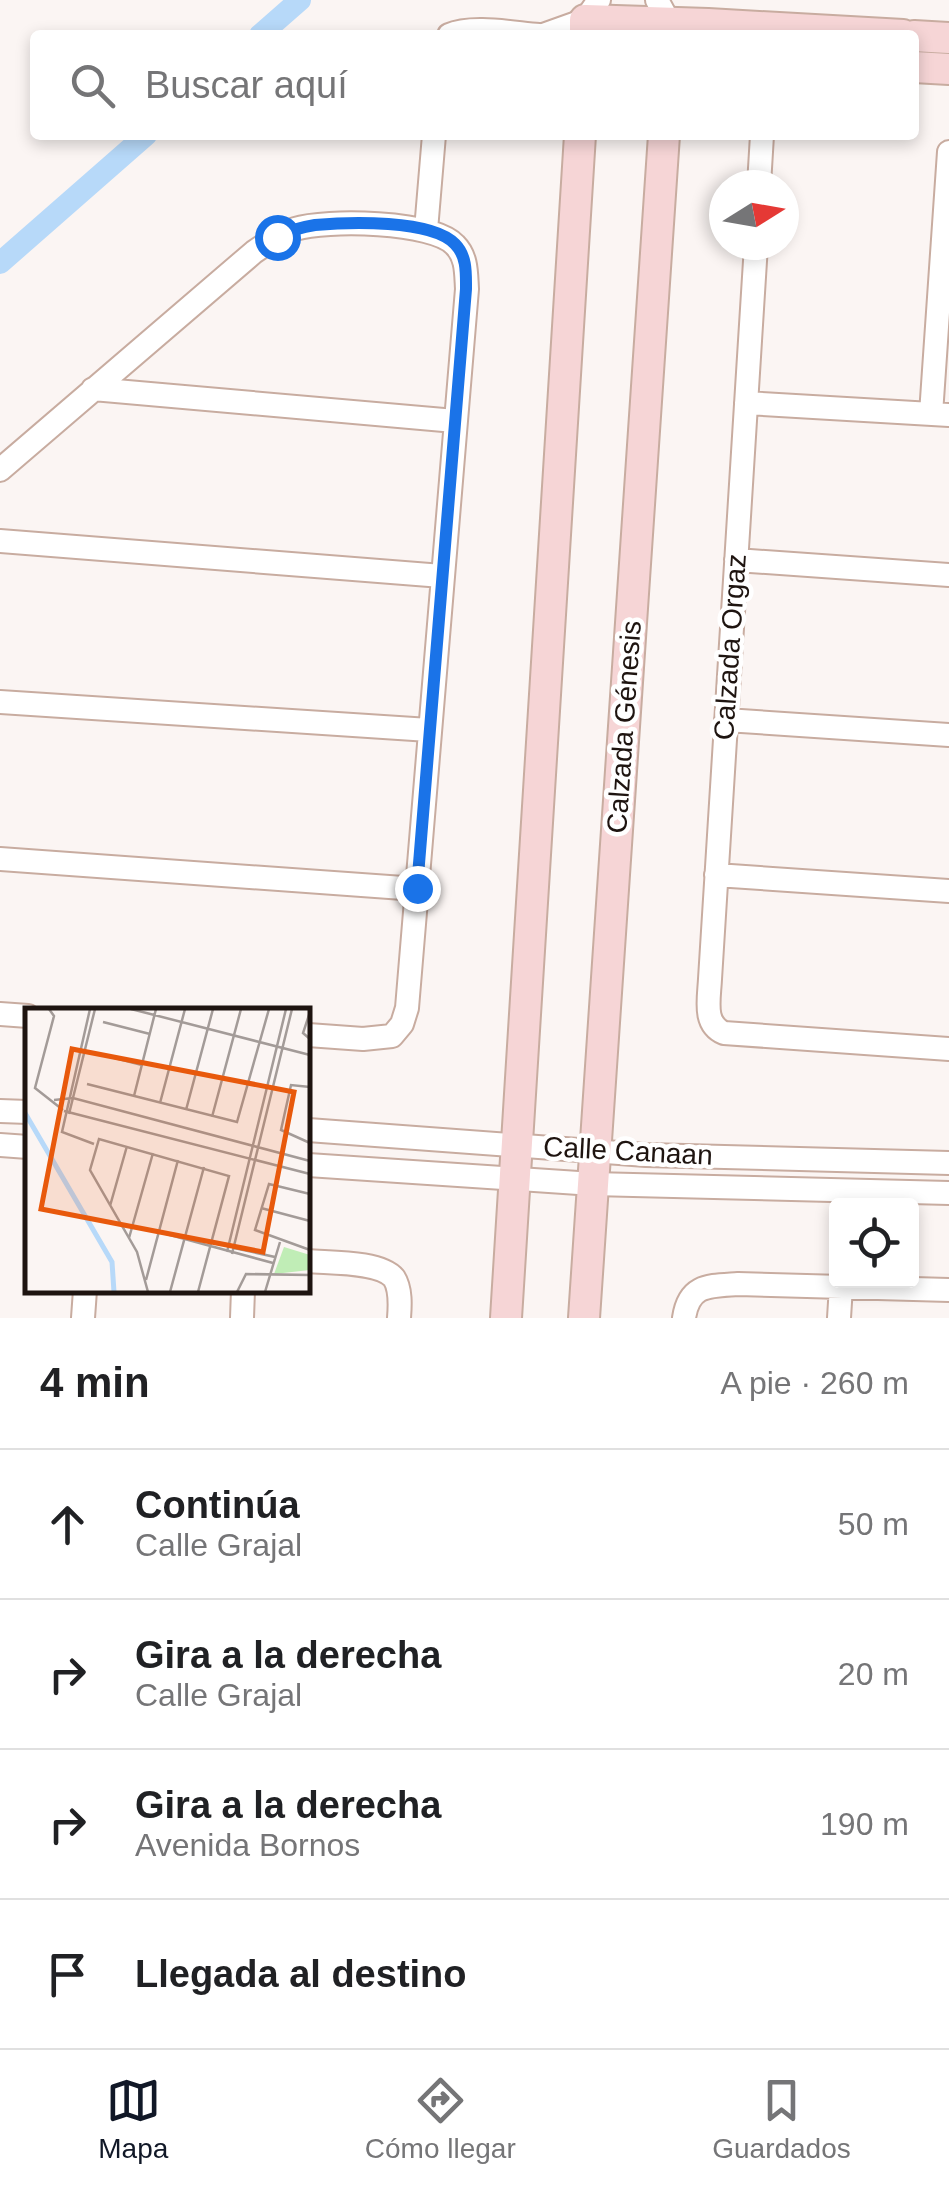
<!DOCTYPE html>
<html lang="es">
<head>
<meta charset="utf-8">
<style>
	:root { --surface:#fff; --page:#f2f2f2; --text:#202124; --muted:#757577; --line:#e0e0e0; --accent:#111827 }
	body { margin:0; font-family:Helvetica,sans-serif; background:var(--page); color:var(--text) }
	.controls { position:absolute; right:30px; bottom:30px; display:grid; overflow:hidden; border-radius:10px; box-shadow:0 5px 15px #0003 }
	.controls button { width:90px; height:90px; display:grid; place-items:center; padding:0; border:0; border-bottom:2px solid var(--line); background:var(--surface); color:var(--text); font:50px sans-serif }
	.compass { position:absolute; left:709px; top:170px; width:90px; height:90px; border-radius:50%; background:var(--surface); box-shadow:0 5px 15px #0003; rotate:79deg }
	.stop { position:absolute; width:30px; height:30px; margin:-22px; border:8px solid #1a73e8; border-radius:50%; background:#fff }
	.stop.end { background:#1a73e8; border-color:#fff; box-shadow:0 2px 10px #0008 }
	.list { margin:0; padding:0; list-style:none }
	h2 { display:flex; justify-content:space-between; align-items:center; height:130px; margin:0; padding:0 40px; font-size:42px }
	h2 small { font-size:32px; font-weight:400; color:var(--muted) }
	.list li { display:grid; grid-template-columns:65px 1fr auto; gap:30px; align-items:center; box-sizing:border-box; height:150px; padding:0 40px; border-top:2px solid var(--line) }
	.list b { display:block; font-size:38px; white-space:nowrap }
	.list p { margin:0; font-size:32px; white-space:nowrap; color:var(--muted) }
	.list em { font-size:32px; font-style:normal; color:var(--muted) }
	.icon { flex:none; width:55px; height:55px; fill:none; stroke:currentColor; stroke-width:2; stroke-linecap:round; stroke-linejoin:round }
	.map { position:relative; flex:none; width:949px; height:1318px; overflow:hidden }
	.search { position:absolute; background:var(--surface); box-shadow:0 5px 15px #0003; left:30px; right:30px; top:30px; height:110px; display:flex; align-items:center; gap:25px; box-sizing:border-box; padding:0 35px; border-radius:10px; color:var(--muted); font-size:38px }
	.sheet { height:730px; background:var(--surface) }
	nav { display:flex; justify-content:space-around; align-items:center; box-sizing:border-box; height:140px; border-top:2px solid var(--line); background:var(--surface); font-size:28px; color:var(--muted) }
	nav a { display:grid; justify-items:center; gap:5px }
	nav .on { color:var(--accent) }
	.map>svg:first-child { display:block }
</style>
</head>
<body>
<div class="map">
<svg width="949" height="1318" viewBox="0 0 949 1318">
	<rect width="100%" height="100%" fill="#fbf5f3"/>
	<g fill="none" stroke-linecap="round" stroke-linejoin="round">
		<path stroke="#b7d9f9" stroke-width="22" d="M260,35l40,-35
			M0,263l146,-128"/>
		<defs>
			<path id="street" d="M657,0l13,24
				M449,35c23,-10 64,-2 90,0
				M543,35l42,-15 14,-20
				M759,185l3,-50
				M426,230l8,-95
				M756,245l-46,734c-1,21 -7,45 14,54l225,16
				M93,389l362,32
				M746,403l203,12
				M931,414l18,-262
				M0,470l254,-218c13,-9 26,-18 41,-23 31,-10 138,-8 160,16 12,12 11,28 12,44l-60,719 -5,16 -10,12 -29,3 -55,-4
				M0,541l442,35
				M736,560l213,15
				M0,702l429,28
				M726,720l223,15
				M0,859l417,30
				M716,875l233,16
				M0,1014l28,2
				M0,1111l28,1
				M308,1130l338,25 303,8
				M0,1145l28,2
				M308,1165l285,19 356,9
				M308,1261c21,2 72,0 86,17 7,11 6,28 5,40
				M83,1318l2,-28
				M242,1318l1,-28
				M684,1318c5,-34 25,-32 54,-34l211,6
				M839,1318l2,-32"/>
			<path id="secondary" d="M585,35v-15l123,4 195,11
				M914,36l35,2
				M914,67l35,2
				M506,1318l74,-1183
				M584,1318l80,-1183"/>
		</defs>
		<use href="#street" stroke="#c8aca0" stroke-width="26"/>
		<use href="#secondary" stroke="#c8aca0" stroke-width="34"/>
		<use href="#street" stroke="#fff" stroke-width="22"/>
		<use href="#secondary" stroke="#f6d5d6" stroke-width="30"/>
	</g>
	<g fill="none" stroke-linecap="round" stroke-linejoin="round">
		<path stroke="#1a73e8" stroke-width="12" d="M277,237c12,-6 24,-10 38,-12 33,-3 116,-6 140,19 12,12 11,29 11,45l-49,599"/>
	</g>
	<g text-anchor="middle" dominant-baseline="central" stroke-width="9" stroke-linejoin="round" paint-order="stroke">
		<g font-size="28" fill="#1e1410" stroke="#fff">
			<text transform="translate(730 647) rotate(-86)">Calzada Orgaz</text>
			<text transform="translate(624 727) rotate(-86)">Calzada Génesis</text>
			<text transform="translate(628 1151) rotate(3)">Calle Canaan</text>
		</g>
	</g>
	<g transform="translate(25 1008)">
		<rect width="285" height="285" fill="#fbf5f3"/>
		<path d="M259,239l26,8v15l-36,4z" fill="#c0edb6"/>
		<path fill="none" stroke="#b7d9f9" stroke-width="5" d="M0,105l87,149 2,30"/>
		<path fill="none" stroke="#a39b98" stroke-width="2.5" d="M24,1l5,7 -19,72 28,22M65,1l-28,123 32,12M106,1l179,46M285,4l-7,21 7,6M78,14l47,12M70,45l47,12M62,76l150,38 32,-113M285,79l-19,-2 -10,45 29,13M109,88l22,-87M29,92l19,-2 237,63M135,95l25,-94M161,102l27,-101M39,103l246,63M44,106l26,-105M187,109l29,-108M285,186l-41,-10 -14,46 55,20M85,198l17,-60M236,200l49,13M134,224l114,31M104,230l24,-85M209,240l41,9M202,244l59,-243M207,246l60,-245M121,272l32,-120M123,284l-11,-40 -47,-82 9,-31 130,37 -31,116M145,284l34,-125M212,284l9,-18 64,1M240,284l15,-50"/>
		<path fill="#e8590c" fill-opacity="0.15" stroke="#e8590c" stroke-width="5" d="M47,41l222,43 -31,160 -222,-43z"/>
		<rect width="285" height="285" fill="none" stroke="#1e1410" stroke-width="5"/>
	</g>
</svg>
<div class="controls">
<button><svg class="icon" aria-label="locate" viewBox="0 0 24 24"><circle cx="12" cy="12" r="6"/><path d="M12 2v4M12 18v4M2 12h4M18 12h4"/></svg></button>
</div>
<svg class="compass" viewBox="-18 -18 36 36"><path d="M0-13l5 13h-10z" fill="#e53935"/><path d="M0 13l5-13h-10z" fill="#757577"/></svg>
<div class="stop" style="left:277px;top:237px"></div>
<div class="stop end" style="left:417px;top:888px"></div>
<div class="search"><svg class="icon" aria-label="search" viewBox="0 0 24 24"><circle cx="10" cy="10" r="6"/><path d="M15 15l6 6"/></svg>Buscar aquí</div>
</div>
<section class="sheet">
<h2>4 min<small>A pie · 260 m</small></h2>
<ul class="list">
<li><svg class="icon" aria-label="ahead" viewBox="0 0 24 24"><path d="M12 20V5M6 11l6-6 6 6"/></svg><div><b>Continúa</b><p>Calle Grajal</p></div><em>50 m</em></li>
<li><svg class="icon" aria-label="right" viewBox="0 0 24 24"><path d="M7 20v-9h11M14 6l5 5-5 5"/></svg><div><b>Gira a la derecha</b><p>Calle Grajal</p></div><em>20 m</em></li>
<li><svg class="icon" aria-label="right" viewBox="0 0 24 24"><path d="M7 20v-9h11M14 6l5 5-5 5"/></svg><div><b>Gira a la derecha</b><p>Avenida Bornos</p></div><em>190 m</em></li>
<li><svg class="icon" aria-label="arrive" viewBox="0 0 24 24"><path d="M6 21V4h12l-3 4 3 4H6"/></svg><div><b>Llegada al destino</b></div></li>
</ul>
</section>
<nav>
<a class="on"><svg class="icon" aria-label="map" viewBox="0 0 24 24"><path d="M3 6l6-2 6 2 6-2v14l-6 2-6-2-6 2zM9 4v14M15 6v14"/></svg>Mapa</a>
<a><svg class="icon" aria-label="directions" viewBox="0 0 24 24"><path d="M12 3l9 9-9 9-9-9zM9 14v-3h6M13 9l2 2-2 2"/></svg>Cómo llegar</a>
<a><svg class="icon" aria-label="saved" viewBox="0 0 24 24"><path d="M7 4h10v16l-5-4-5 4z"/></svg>Guardados</a>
</nav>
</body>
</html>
